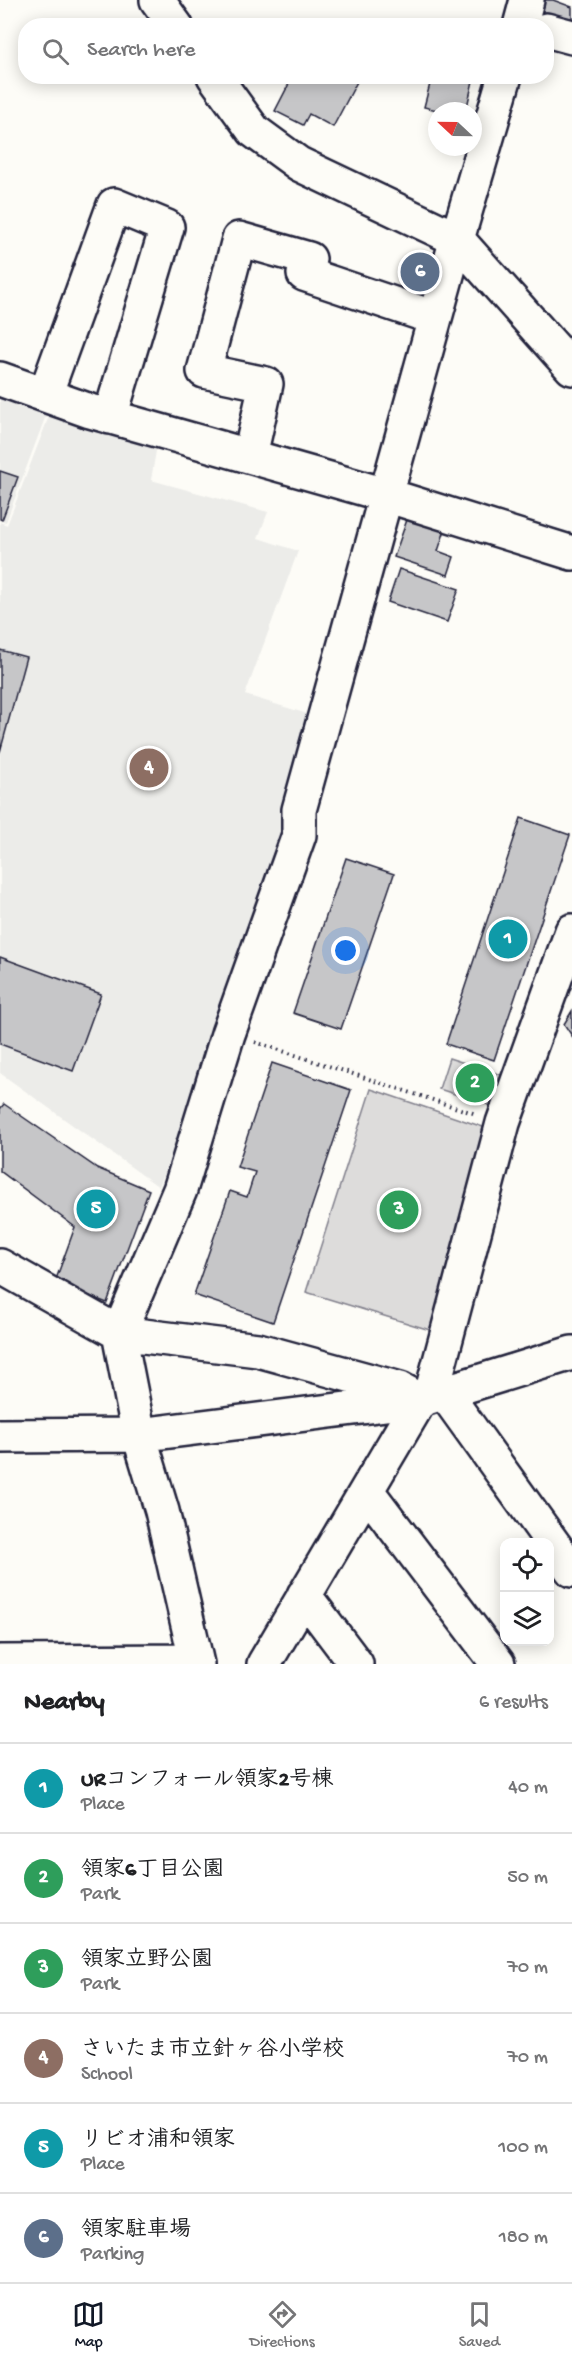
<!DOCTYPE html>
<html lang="en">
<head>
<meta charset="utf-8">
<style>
	:root { --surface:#fff; --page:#f6f6f6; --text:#202124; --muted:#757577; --line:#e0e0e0; --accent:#111827 }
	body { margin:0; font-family:"Gochi Hand","Klee One",sans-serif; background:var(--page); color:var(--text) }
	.controls { position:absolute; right:18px; bottom:18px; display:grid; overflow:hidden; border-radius:12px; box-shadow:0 3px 15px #0003 }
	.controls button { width:54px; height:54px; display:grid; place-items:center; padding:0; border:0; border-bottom:2px solid var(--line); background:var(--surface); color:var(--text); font:30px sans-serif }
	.compass { position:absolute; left:428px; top:102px; width:54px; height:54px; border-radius:50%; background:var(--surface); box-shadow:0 3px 15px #0003; rotate:292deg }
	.you { position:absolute; left:346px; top:951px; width:21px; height:21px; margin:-15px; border:4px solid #fff; border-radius:50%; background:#1a73e8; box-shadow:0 0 0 9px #1a73e833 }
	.badge { display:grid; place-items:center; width:39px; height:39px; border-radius:50%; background:var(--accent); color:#fff; font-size:20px; font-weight:700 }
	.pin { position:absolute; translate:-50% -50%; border:3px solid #fff; box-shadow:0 2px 6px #0006 }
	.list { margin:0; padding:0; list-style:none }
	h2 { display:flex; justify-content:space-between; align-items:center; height:78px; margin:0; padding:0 24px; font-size:26px }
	h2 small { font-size:20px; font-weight:400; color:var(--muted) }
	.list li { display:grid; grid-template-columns:39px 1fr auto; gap:18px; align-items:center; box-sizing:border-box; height:90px; padding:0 24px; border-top:2px solid var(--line) }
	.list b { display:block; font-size:22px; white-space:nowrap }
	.list p { margin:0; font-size:20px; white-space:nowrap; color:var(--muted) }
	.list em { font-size:20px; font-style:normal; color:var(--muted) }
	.icon { flex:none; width:33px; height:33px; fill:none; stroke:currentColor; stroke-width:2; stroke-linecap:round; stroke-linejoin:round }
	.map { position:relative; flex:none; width:572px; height:1664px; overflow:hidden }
	.search { position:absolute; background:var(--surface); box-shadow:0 3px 15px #0003; left:18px; right:18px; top:18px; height:66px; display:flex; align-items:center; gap:15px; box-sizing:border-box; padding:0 21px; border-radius:24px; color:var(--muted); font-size:22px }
	.sheet { height:618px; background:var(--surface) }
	nav { display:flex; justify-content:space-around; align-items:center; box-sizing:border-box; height:84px; border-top:2px solid var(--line); background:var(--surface); font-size:16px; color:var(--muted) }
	nav a { display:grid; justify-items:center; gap:3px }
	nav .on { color:var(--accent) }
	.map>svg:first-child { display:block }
</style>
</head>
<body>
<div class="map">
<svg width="572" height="1664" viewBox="0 0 572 1664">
	<rect width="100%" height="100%" fill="#fdfcf7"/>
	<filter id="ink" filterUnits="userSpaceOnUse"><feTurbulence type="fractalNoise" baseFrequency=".0167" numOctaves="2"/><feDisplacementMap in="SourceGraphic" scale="12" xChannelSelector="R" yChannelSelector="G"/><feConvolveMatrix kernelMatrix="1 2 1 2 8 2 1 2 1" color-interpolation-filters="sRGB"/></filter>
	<g filter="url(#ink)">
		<path fill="#ecece9" d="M0,393l48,17 -42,112 -6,-2z
			M51,411l106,34 -6,35 117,32 -10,26 40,13 -53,144 66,20 -25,127 -127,345 -159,-114v-551l7,3z"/>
		<path fill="#dddcdb" stroke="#807f8b" stroke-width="1.5" d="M449,1058l62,20 -10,31 -62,-20z
			M371,1089l118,40 -59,201 -124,-38z"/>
		<path fill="#c6c6c8" stroke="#22223b" stroke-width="1.5" d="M538,0h15l19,7v27l-40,-15z
			M293,76h67l-27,51 -24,-13 -6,11 -28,-14z
			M432,76h23l18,5 -7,30h-25l-17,-4z
			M0,471l18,6 -16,43 -2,-1z
			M409,514l37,13 -8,24 16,6 -6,18 -54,-18z
			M399,569l60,20 -12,33 -59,-20z
			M0,650l26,7 -26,95z
			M521,818l49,17 -76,225 -48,-16z
			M346,858l48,16 -53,155 -48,-16z
			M0,957l101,37 -28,77 -73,-27z
			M572,1011v25l-8,-12z
			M272,1063l79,27 -78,232 -79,-27 36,-104 17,6 8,-25 -18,-5z
			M4,1104l93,64 52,22 -42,113 -52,-21 20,-55 -75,-56v-62z"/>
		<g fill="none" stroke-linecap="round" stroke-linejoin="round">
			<defs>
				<path id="minor" d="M157,0l19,26
					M520,26l7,-26
					M546,30l26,7
					M214,76l40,55 45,33 158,75 115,129
					M0,379l90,32 296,84 186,58
					M45,395l69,-190 53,22 -57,190
					M250,456l16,-72 -62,-13 35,-132 70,20 -5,15 131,44
					M0,1266l119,67 139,17 142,39 20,11
					M444,1392l128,178
					M431,1395l72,-272 69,-192
					M0,1436l139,-1 279,-35
					M367,1491l131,173
					M304,1595l52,69
					M0,1662l196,-1
					M197,1664l-35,-153 -23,-76 -20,-102 61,-143 48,-156 71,-199v-25l154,-557 52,-177
					M264,1664l156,-264 152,-47"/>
			</defs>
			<use href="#minor" stroke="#22223b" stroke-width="38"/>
			<path stroke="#22223b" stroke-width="4" stroke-dasharray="1.5 4.5" stroke-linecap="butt" d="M255,1042l221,72"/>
			<use href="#minor" stroke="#fdfcf7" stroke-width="33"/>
		</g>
	</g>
</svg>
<div class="controls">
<button><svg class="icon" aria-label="locate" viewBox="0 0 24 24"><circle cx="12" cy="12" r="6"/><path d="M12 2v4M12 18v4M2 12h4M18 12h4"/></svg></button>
<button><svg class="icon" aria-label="layers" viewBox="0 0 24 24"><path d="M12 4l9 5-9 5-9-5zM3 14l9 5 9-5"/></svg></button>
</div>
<svg class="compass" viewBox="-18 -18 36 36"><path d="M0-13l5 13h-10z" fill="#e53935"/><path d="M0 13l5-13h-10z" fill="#757577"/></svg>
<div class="you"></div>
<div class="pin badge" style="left:508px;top:939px;background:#0f9aa8">1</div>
<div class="pin badge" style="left:475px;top:1083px;background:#2e9e5b">2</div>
<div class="pin badge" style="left:399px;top:1210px;background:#2e9e5b">3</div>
<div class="pin badge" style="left:149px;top:768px;background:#8d6e63">4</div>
<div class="pin badge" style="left:96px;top:1209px;background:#0f9aa8">5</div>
<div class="pin badge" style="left:420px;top:272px;background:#5c6f8a">6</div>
<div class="search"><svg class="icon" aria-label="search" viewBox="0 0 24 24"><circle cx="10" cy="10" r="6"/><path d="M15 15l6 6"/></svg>Search here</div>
</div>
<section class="sheet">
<h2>Nearby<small>6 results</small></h2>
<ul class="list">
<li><span class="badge" style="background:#0f9aa8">1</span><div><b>URコンフォール領家2号棟</b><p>Place</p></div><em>40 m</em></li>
<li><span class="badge" style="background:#2e9e5b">2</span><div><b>領家6丁目公園</b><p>Park</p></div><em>50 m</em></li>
<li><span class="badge" style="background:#2e9e5b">3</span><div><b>領家立野公園</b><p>Park</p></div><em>70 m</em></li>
<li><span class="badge" style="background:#8d6e63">4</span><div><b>さいたま市立針ヶ谷小学校</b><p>School</p></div><em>70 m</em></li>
<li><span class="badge" style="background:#0f9aa8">5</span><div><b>リビオ浦和領家</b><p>Place</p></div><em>100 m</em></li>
<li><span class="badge" style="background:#5c6f8a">6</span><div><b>領家駐車場</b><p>Parking</p></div><em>180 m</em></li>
</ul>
</section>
<nav>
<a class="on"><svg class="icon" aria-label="map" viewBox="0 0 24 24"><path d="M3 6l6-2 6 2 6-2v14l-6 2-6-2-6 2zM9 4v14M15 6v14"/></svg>Map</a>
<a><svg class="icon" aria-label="directions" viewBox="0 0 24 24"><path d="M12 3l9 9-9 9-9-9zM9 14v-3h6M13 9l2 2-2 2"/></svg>Directions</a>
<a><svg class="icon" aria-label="saved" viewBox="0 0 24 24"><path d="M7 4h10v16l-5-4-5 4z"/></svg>Saved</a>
</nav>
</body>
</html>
